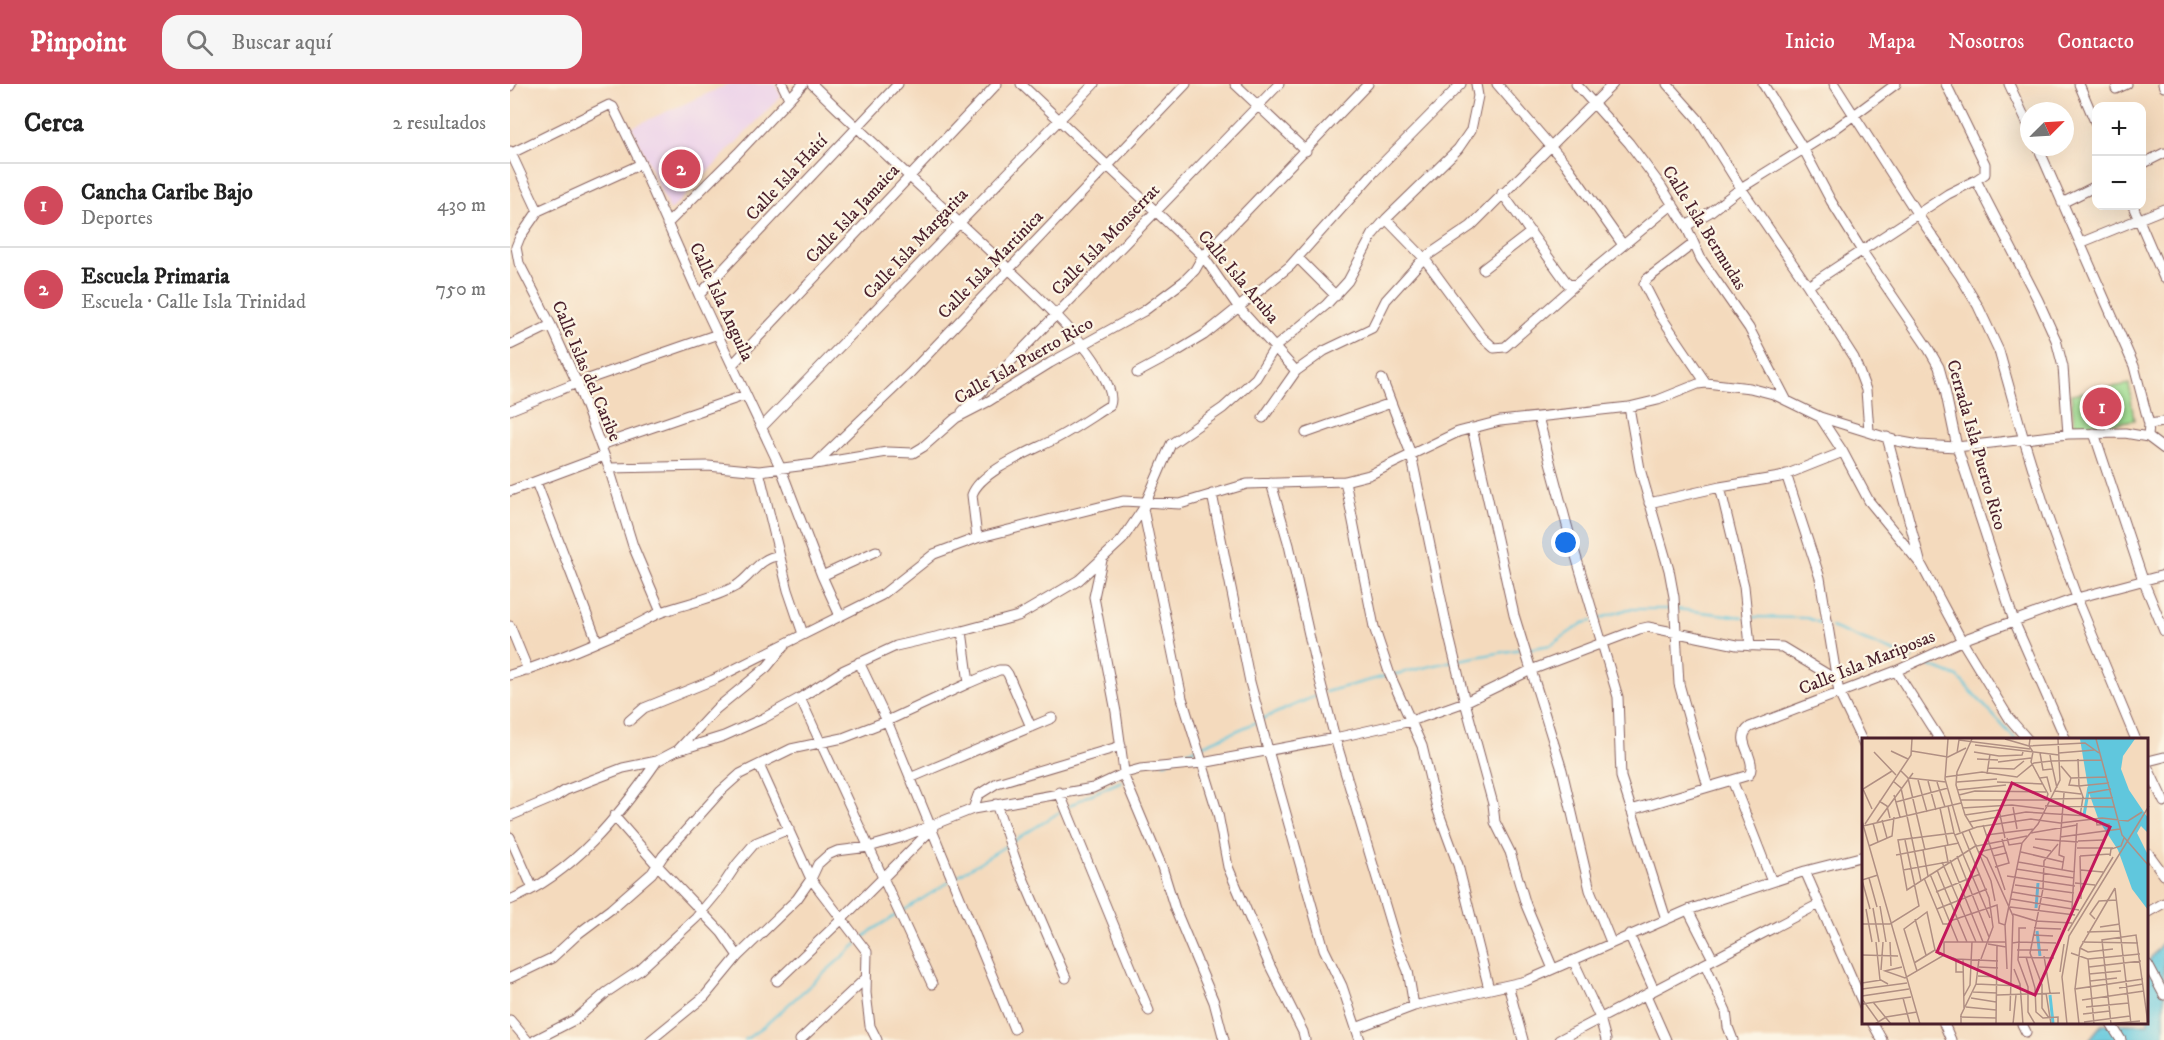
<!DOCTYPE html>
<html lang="es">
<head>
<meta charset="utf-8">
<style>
	:root { --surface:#fff; --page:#f6f6f6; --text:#222; --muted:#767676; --line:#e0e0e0; --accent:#d1495b }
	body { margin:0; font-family:"IM FELL DW Pica",serif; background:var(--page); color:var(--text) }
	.controls { position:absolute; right:18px; top:18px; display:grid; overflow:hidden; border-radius:12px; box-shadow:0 6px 24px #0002 }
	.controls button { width:54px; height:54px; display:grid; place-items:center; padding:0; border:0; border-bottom:2px solid var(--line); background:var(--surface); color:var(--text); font:30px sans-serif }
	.compass { position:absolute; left:1510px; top:18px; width:54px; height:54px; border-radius:50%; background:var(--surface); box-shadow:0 6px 24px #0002; rotate:66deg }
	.you { position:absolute; left:1056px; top:459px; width:21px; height:21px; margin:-15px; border:4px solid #fff; border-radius:50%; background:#1a73e8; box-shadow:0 0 0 9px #1a73e833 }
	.badge { display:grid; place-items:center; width:39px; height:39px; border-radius:50%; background:var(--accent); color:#fff; font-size:20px; font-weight:700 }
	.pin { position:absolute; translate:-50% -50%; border:3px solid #fff; box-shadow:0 2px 6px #0006 }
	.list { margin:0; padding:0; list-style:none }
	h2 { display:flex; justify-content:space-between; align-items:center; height:78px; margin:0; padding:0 24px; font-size:26px }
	h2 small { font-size:20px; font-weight:400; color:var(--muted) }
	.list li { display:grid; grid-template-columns:39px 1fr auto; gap:18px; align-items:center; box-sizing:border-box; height:84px; padding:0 24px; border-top:2px solid var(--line) }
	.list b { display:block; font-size:22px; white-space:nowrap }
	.list p { margin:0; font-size:20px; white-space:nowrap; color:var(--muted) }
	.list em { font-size:20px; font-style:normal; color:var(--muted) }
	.icon { flex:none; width:33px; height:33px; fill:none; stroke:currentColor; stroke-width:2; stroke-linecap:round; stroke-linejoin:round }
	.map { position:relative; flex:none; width:1654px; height:956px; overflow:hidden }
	header { display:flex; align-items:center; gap:36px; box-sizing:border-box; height:84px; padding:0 30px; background:var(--accent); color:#fff }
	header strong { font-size:28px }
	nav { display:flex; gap:33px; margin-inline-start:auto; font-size:21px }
	.search { width:420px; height:54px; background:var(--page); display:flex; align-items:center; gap:15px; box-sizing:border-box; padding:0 21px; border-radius:18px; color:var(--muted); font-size:22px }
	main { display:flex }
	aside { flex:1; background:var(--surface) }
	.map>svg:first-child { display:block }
</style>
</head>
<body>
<header>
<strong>Pinpoint</strong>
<div class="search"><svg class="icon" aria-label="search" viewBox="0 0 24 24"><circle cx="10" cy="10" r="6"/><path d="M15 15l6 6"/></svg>Buscar aquí</div>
<nav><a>Inicio</a><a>Mapa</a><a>Nosotros</a><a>Contacto</a></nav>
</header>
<main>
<aside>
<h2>Cerca<small>2 resultados</small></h2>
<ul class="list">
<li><span class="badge">1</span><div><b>Cancha Caribe Bajo</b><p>Deportes</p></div><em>430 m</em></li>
<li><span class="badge">2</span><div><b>Escuela Primaria</b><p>Escuela · Calle Isla Trinidad</p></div><em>750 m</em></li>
</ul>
</aside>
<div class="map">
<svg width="1654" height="956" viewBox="0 0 1654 956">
	<rect width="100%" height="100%" fill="#fcf5e5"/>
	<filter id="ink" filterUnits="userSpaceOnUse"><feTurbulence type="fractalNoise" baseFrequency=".0167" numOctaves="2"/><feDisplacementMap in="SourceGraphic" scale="12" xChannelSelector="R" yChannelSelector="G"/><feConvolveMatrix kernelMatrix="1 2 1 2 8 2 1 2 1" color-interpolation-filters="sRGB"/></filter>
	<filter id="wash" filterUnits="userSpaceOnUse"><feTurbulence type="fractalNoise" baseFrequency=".008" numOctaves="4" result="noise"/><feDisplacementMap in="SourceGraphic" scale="24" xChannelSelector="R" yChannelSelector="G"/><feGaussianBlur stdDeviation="1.35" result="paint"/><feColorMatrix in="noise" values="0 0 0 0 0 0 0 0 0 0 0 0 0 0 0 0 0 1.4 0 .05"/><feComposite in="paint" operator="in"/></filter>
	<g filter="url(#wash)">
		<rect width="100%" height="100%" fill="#f4dabd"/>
		<path fill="#ecd1ea" d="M219,0h46l6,12 -111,115 -38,-84z"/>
		<path fill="#9fdd91" stroke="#747e5e" stroke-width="1.5" d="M1619,300l5,36 -59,9 -4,-35z"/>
		<path fill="#60c7dd" stroke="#557384" stroke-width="1.5" d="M1654,856v100h-75l13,-16h46v-62z"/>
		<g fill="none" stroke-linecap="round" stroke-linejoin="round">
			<path stroke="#60c7dd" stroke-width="2" d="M1167,525l66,8
				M1239,533l58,1 19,7
				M1088,535l30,-10h43
				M1321,543l81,32
				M1017,565l24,-4 32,-22 9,-2
				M949,576l62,-11
				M1410,578l38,15 58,63
				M882,591l61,-14
				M815,608l61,-16
				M752,635l58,-25
				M691,662l56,-24
				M653,679l33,-15
				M558,723l17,-10 37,-16
				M502,758l51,-32
				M446,793l51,-32
				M393,827l46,-29
				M351,856l11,-10 26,-16
				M235,956l18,-13 94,-83"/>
		</g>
	</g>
	<g filter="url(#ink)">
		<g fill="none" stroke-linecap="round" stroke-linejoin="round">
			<defs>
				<path id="minor" d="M272,0l7,14
					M511,0l182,172 36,52 57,63
					M725,0l71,67
					M987,0l69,80 57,81
					M1066,0l53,59 32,43 25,40 15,33 48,69 38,73
					M1157,0l31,35 43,69 67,98 46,72 12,32 3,41
					M1253,0l41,66 27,51 31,50 66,97 11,19 5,18 13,62 57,174 52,119
					M1324,0l84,131 42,61 18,30 21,45 25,89 24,78 29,80 59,142
					M1436,0l39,80v10l-9,6 62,120 18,40 7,27 5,67
					M1499,0l20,43
					M1569,0l17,40
					M1653,0l1,3
					M0,2l1,-2
					M1606,5l11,-5
					M1528,63l96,219 15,58 -1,13
					M0,67l28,60 -18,26 -4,10 3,16 32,62 26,58 32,85 24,78 28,66
					M2,69l97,-48 4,2 28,57 58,131 82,174 41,107 18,40
					M1632,80l22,-11
					M992,109l65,90 8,2 98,-81
					M1552,119l34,-17
					M1623,122l31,72
					M28,127l103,-47
					M876,135l38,39 58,79 12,11 11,-1 70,-62
					M157,140l71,-71 65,-69
					M1176,142l24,-14 31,-24 90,-56 65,-48
					M1570,159l84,-34
					M1183,160l-46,35 -3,5 16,31 46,68
					M788,174l38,38
					M973,185l48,-37
					M1298,202l140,-92 28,-14
					M189,211l199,-211
					M0,261l41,-20
					M222,281l265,-281
					M627,289l39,-21 28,-17 86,-69 84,-94 87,-88
					M872,295l29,75 37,178 17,70 28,102 2,18 15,30 16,53 27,64
					M1119,323l11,62 29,101 5,27 5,87 29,103
					M0,326l67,-27 141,-49
					M452,328l317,-328
					M1028,333l31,116 49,164 3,80 45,142
					M1310,333l23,35 26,49 53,65 40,75 47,77 19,22
					M753,334l33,-47 28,-20 48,-23 14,-28 38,-42 47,-32 142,-142
					M1639,340l15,-2
					M252,343l332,-343
					M962,344l42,187 48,155 28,120 21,52
					M796,349l85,-30
					M1584,349l49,147 21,51
					M1377,353l33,124
					M91,361l145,-50
					M305,380l95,-91 276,-289
					M99,384l99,-2 51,5 56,-7 72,-12 26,1 10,-6 33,-29 33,-17 61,-38 94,-52 40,-30 11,-11 8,-14 165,-172
					M249,387l29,119 15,44
					M1276,390l34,104 19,115 25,52
					M835,397l29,146 16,48 32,71 15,62 21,57 31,124
					M26,398l61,159
					M761,399l18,62 25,112 21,81 61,204 12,29 6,35
					M1210,403l24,99 6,60
					M0,407l94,-35
					M702,410l38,188 18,68 56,199 18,37 18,54
					M1139,419l71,-16 60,-10 63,-25
					M633,425l39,189 36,116 10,53 42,99 33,66 2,8
					M467,454l146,-37 57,3 67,-20 98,-3 24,-6 89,-43 42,-11 129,-14 29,-7 40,-16 8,-1 44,5 23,6 47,23 77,24 22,4 38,2 111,-13 57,-1 23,4 16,12
					M592,476l-8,37 22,115 9,67 37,88 13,42 39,93 10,38
					M312,492l54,-25
					M0,542l18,44
					M452,547l7,52
					M1386,587l44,69
					M0,591c40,-12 81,-30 119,-47 12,-5 22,-12 33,-16 25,-9 51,-13 74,-26 16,-10 23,-29 43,-30
					M290,614l132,286
					M119,637l15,-13 69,-28 169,-85 52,-41 43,-16 -5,-43c8,-24 60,-44 81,-55 20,-10 38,-23 57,-35 6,-15 -17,-48 -27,-60 -27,-33 -60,-62 -90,-91 -61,-57 -122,-112 -181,-170
					M168,666l38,-41 51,-42 18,-22
					M1638,677l16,-4
					M249,681l52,114 56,73 -1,41 4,33 7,14
					M1638,684l16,34
					M400,694l142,-60
					M1222,696l40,102
					M549,708l90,219
					M486,720l21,60 49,114
					M463,725l5,-14 19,-12 124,-37
					M1121,726l118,-35c10,-17 -17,-35 1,-48l146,-56 72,-33 46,-17 63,-23 87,-23
					M0,732l45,-19 11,-7 57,-22 34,-7 19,-10 48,-15 40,-18 36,-20 44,-28 52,-24 66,-15 56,-15 61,-36 43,-40 21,-31 28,-65 52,-36 33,-30 19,-31 51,-42 22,-24 25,-47 13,-15 72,-70 13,-19 7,-34 -2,-12
					M104,732l43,49 65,68 16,23
					M0,753l23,52
					M1638,769l16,22
					M1295,787l59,135
					M0,816c63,-26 109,-84 147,-139
					M1178,826l25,49
					M1638,828l16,-9
					M1119,850l25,56
					M1063,876l27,58 6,22
					M1195,880l21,47 2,16 5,13
					M1638,881l16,30
					M0,894l42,-20 27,-25 32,-24 41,-36 11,-17 58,-65 19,-17 51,-25 52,-11 44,-17 -28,-59
					M267,897l65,-62 91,-91
					M998,901l15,55
					M1136,911l20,45
					M0,936l17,20
					M1363,940l9,16
					M1434,940l7,16
					M1512,940l4,8
					M1601,940l10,16
					M846,944l58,-22 112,-25 162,-71 117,-39 59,-15
					M504,945l-127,-308 82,-38 30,-13h6l3,4 23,53
					M25,956l41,-21 31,-27 33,-22 56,-52 25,-30 16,-24 18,-21 34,-14
					M141,956l54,-44 33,-40 59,-57 14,-20 7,-15 10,-9 9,-4 32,-4 31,-9 73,-29 120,-21 32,-15 15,-4 62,-6 133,-25 76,-17 54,-19 66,-32 108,-41 9,-2 89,18 45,2 55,33
					M290,956l66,-62
					M1049,956l260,-136"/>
			</defs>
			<use href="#minor" stroke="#86605e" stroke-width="11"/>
			<use href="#minor" stroke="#fff" stroke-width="9"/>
		</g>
	</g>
	<g text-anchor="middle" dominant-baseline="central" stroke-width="4.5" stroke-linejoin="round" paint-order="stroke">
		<g font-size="18" fill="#4a1f2b" stroke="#fcf5e5">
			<text transform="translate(277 94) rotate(-47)">Calle Isla Haití</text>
			<text transform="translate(343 130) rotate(-47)">Calle Isla Jamaica</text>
			<text transform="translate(1194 144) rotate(58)">Calle Isla Bermudas</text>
			<text transform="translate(596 156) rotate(-46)">Calle Isla Monserrat</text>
			<text transform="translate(406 160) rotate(-47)">Calle Isla Margarita</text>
			<text transform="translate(481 181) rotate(-46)">Calle Isla Martinica</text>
			<text transform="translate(728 193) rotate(50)">Calle Isla Aruba</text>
			<text transform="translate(211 218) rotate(65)">Calle Isla Anguila</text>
			<text transform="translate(514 277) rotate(-30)">Calle Isla Puerto Rico</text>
			<text transform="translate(76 287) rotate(67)">Calle Islas del Caribe</text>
			<text transform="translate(1466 361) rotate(74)">Cerrada Isla Puerto Rico</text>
			<text transform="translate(1357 579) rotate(-22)">Calle Isla Mariposas</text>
		</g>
	</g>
	<g transform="translate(1352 654)">
		<rect width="286" height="286" fill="#f4dabd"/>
		<path d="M218,1h55l-12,17 -2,13 8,21 19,28v15l-7,-7 -4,7 11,22v55l-16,-21 -14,-39 -19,-29 -10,-28z" fill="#60c7dd"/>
		<path fill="none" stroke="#60c7dd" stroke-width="3" d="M222,77l5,-28M174,170l2,-25M175,193l3,25M188,257l3,28"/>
		<path fill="none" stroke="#b08f83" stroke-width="1.5" d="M86,1l-3,40 15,53M110,1l-15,33 -1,13 9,30 8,13M143,1l24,7 1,-7M234,1l26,96 27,31M113,7l84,10M29,13l17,8M50,13l36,6 18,-9M12,14l22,23M112,14l25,4 23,-1 1,-3M95,15l2,-13 71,9M178,15l3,17 9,-1M197,15l35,-3M188,17l1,6 51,-1M115,21l21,1M216,21l1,27 30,-3M136,24l33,-4M199,28l10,12 -2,7 10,1 4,11 -3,19M126,30l26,1 10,-8M38,32l8,8 17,72M125,36l3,-20M83,39l37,-5 35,5 17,-14 17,-2 6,27M47,40l37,4M178,40l7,-1 4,15M209,40l36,-1M56,42l9,32M31,43l8,7 20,93M66,43l8,29M75,44l8,25M95,44l40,-3M135,44l46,2M95,52l49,-5M193,53l26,3M226,55l23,-4M32,57l6,22M97,57l16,-4 71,1M188,61l63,-1M98,62h87M184,62l2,-6 -17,-32 2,-10 -4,-6 56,-3 14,10M17,63l8,5 3,12M34,64l52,-14M86,68l6,27 36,85M183,68l70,1M151,69l4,22M78,70l8,37M100,70l50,-3 32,4M10,71l-9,-20 29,-18M103,77l34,-5 6,28M234,80l1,7 13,-1M20,82l5,18M0,83l58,203M15,84l36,-49M107,84l57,-10 62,4M11,85l5,19M3,86l46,-69 1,-16M121,87l22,65M1,88l98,-23M107,92l22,51 4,20M100,94l27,66 4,29 -12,32M92,95l-56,7 9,50 70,-45M169,95l46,-8M93,97l22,-8 54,-8 29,4 42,-5 26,3 14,-9M124,97l48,-6M198,99l60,-8M145,100l2,7 13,-2M173,101l43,3M216,103l25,-1M7,108l23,-10 2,-19M115,108l50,-10M171,109l18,4M215,110h36M61,112l5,26M117,114l25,-6M159,114l42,10M118,115l7,5 26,58 -3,95M34,117l63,-12M95,118l32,81M131,118l13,-3 -4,-14M218,118l1,43M218,118l30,-2M248,118l1,-7 10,-3 3,-8M88,122l33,82M80,124l34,80M156,124l57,10M133,129l14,-4 -3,-11M154,131l58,9M41,132l45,-8 -3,-16M75,132l30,72M200,132l2,-13 -5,-2 5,-62M219,132l22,2M68,136l28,68M145,138l68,10M7,140l8,29M62,140l19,46h8M213,145l20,2M153,147l59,8M253,150l16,136M74,154l44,-18M150,154l60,10M149,161l68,11M18,168l6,36M148,169l65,8M11,170l6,34M210,170l5,-85M4,171l6,33M8,171l-8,-29 16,-5M75,171l50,-20M151,176l23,7 36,2M53,181l11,36M233,181l-5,-5 9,-13 18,-1M88,183l47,-16 2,18 6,2 2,44M0,186h28l29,-18 -14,-66M143,187l17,-82 16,-19 22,-44 -2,-41M238,189l20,-3M164,190h-7v14l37,1M172,190l27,1M206,193l45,-74M225,194l33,-1M171,197l20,1M14,204l4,38M28,204l1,24M220,204l56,1M150,205l7,-1 -1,18 10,27v25l7,12M126,206l18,3M218,210l8,4 25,-3M155,212h31M209,215l17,6 6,65M0,217l36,1M82,217v-13h62M182,218l6,37M156,219l36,1M164,219l9,31 1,24 7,6 15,-1v7M94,221v13h8M101,221l1,49M226,221l52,-5M52,225l21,-13M40,229l-17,4 20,7 39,-23 12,4 42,2M117,229l19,1M227,229l52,-6M152,231l6,15 3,40M19,232l2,-28M55,233l-13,-42 23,-17 8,38 5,5M198,234l4,-28M227,236l32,-3M116,238l20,1M228,243l27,-3M0,245l19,-3 7,4M114,246l44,2M257,250l24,-4M0,251l45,-6M213,251l5,-41 35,-60M111,254l24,1M184,255l5,31M135,257l63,-2M0,258l47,-7M102,258l6,-11 2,-43M41,260l7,26M109,260l25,4M0,261l18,25M220,262l62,-9M11,264l18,22M0,266l49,-7M104,269l30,3M224,269l43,-4M221,276l27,-3M98,279l36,1M187,280l-7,-10v-23l-12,-32 13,-64 1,-28 14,-17M222,284l46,-6M13,286l11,-7 31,-5M99,286v-9l15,-31 3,-25M134,286l1,-78M151,286l3,-29M205,286l-5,-47 7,-41 80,-130M217,286l-4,-35 68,-10M245,286l33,-3M249,286l-9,-84 34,-5 12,89"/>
		<path fill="#c2185b" fill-opacity="0.15" stroke="#c2185b" stroke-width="3" d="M150,45l98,44 -75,168 -98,-43z"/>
		<rect width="286" height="286" fill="none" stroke="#4a1f2b" stroke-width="3"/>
	</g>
</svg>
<div class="controls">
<button>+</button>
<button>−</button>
</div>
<svg class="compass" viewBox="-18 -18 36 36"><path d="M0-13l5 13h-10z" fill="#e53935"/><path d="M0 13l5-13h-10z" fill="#767676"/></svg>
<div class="you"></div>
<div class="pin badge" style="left:1592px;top:323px">1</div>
<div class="pin badge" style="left:171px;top:85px">2</div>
</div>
</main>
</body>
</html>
